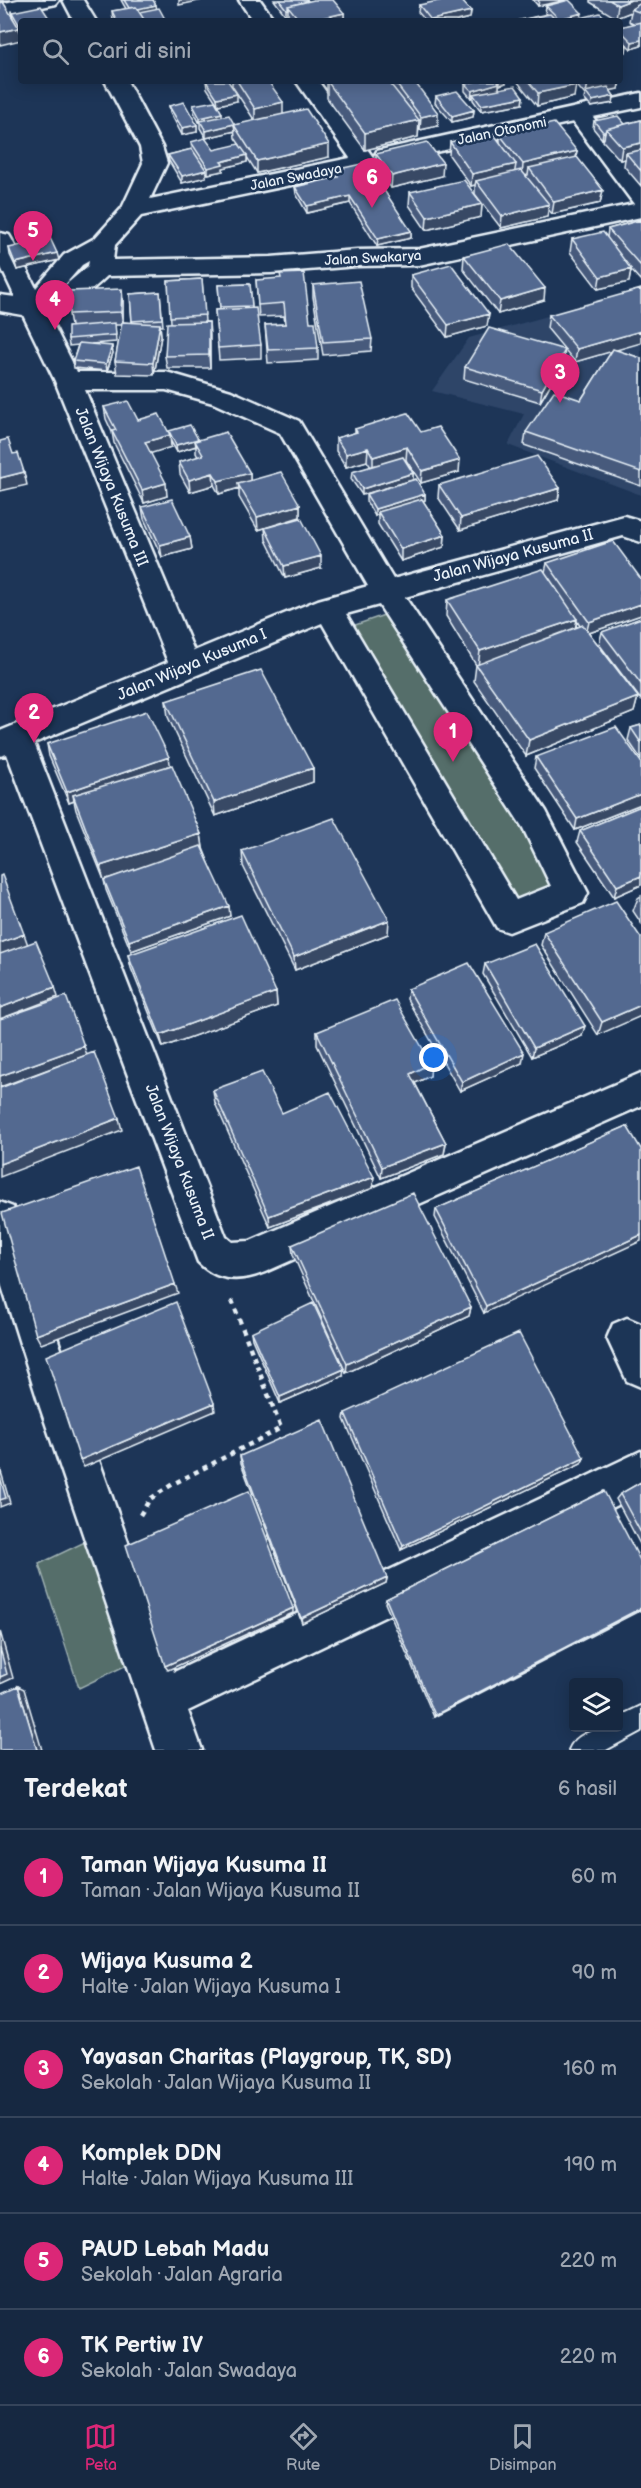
<!DOCTYPE html>
<html lang="id">
<head>
<meta charset="utf-8">
<style>
	:root { --surface:#162841; --page:#23344c; --text:#f1f3f6; --muted:#9ea6b1; --line:#35445a; --accent:#db2777 }
	body { margin:0; font-family:"Balsamiq Sans",sans-serif; background:var(--page); color:var(--text) }
	.controls { position:absolute; right:18px; bottom:18px; display:grid; overflow:hidden; border-radius:6px; box-shadow:0 3px 15px #0003 }
	.controls button { width:54px; height:54px; display:grid; place-items:center; padding:0; border:0; border-bottom:2px solid var(--line); background:var(--surface); color:var(--text); font:30px sans-serif }
	.you { position:absolute; left:434px; top:1058px; width:21px; height:21px; margin:-15px; border:4px solid #fff; border-radius:50%; background:#1a73e8; box-shadow:0 0 0 9px #1a73e833 }
	.badge { display:grid; place-items:center; width:39px; height:39px; border-radius:50%; background:var(--accent); color:#fff; font-size:20px; font-weight:700 }
	.pin { position:absolute; translate:-50% -50px; filter:drop-shadow(0 2px 3px #0008) }
	.pin::after { content:''; position:absolute; top:32px; width:21px; height:18px; background:inherit; clip-path:polygon(0 0,100% 0,50% 100%) }
	.list { margin:0; padding:0; list-style:none }
	h2 { display:flex; justify-content:space-between; align-items:center; height:78px; margin:0; padding:0 24px; font-size:26px }
	h2 small { font-size:20px; font-weight:400; color:var(--muted) }
	.list li { display:grid; grid-template-columns:39px 1fr auto; gap:18px; align-items:center; box-sizing:border-box; height:96px; padding:0 24px; border-top:2px solid var(--line) }
	.list b { display:block; font-size:22px; white-space:nowrap }
	.list p { margin:0; font-size:20px; white-space:nowrap; color:var(--muted) }
	.list em { font-size:20px; font-style:normal; color:var(--muted) }
	.icon { flex:none; width:33px; height:33px; fill:none; stroke:currentColor; stroke-width:2; stroke-linecap:round; stroke-linejoin:round }
	.map { position:relative; flex:none; width:641px; height:1750px; overflow:hidden }
	.search { position:absolute; background:var(--surface); box-shadow:0 3px 15px #0003; left:18px; right:18px; top:18px; height:66px; display:flex; align-items:center; gap:15px; box-sizing:border-box; padding:0 21px; border-radius:6px; color:var(--muted); font-size:22px }
	.sheet { height:654px; background:var(--surface) }
	nav { display:flex; justify-content:space-around; align-items:center; box-sizing:border-box; height:84px; border-top:2px solid var(--line); background:var(--surface); font-size:16px; color:var(--muted) }
	nav a { display:grid; justify-items:center; gap:3px }
	nav .on { color:var(--accent) }
	.map>svg:first-child { display:block }
</style>
</head>
<body>
<div class="map">
<svg width="641" height="1750" viewBox="0 0 641 1750">
	<rect width="100%" height="100%" fill="#1d3557"/>
	<filter id="ink" filterUnits="userSpaceOnUse"><feTurbulence type="fractalNoise" baseFrequency=".0167" numOctaves="2"/><feDisplacementMap in="SourceGraphic" scale="12" xChannelSelector="R" yChannelSelector="G"/><feConvolveMatrix kernelMatrix="1 2 1 2 8 2 1 2 1" color-interpolation-filters="sRGB"/></filter>
	<g filter="url(#ink)">
		<path fill="#2d4568" d="M641,290v205l-133,-50 16,-31 -92,-23 37,-53z"/>
		<path fill="#556e6a" stroke="#9eb0b1" stroke-width="1.5" d="M393,612l178,281 -62,25 -168,-288z
			M91,1539l42,123 -54,26 -40,-124z"/>
		<g fill="none" stroke-linecap="round" stroke-linejoin="round">
			<defs>
				<path id="service" d="M641,1706v25l-35,19h-37c8,-19 31,-22 49,-22v-11z"/>
				<path id="minor" d="M18,0h41l-3,4 -56,12v-12z
					M63,0h20l13,21h-22z
					M239,0h21l15,21h-22z
					M105,81h22l35,66 5,16 -17,36 200,-41 -54,-77h22l57,79 -4,5 -17,7 -213,44 -26,29 -2,15 158,-3 86,-7 62,-1 215,-45 -61,-82 -188,41 -8,-2 -3,-5 3,-5 8,-2 256,-56v14l-48,10 48,66v34l-222,48 -62,1 -86,7 -164,3c-19,18 -34,30 -60,36l30,60h89l65,19 68,30 94,158 231,-63 17,5v21l-18,-6 -218,61 141,214 42,82 -5,10 -74,29 -12,-4 -175,-305 -288,120 192,494 6,5 18,-1 391,-168v33l-376,166c-24,10 -48,10 -67,-10l-191,-508 -7,2v-25l168,-69 -113,-281 -32,-66 -23,-4v-16l15,2 -15,-32v-32l9,2 3,5 24,48 28,-33 31,-17 27,-30 21,-45 -3,-16zM89,261l-1,5 -26,22 20,-23zM85,390h81l47,13 67,30 88,153 -50,14 -124,51zM379,605l144,223 28,58 -35,14 -170,-286z
					M0,1202l13,5 6,13 59,181 96,271 467,-221v43l-453,217 14,39h-46l-118,-349 -38,-121z
					M627,1318l14,6v63l-14,-6 -20,-43 6,-14z"/>
			</defs>
			<use href="#service" stroke="#e8f1f8" stroke-width="4"/>
			<use href="#minor" stroke="#e8f1f8" stroke-width="5"/>
			<path stroke="#e8f1f8" stroke-width="4.5" stroke-dasharray="5 5" stroke-linecap="butt" d="M140,1515l10,-16 23,-15 108,-56 -50,-130"/>
			<use href="#service" fill="#1d3557" fill-rule="evenodd"/>
			<use href="#minor" fill="#1d3557" fill-rule="evenodd"/>
		</g>
		<path fill="#475a7c" stroke="#e8f1f8" stroke-width="1.5" fill-rule="evenodd" d="M121,0h32l3,9 10,12h-53l-1,-10 14,-2z
			M274,0h33l1,1 36,12v8h-53l-2,-3 -1,-2h-2z
			M533,0h34l-29,6z
			M590,0h51v46l-10,3 -11,-11v-11l15,-3 -6,-3 2,-9 -15,6 -26,-16z
			M419,5l52,6 -1,7 -13,3h-31l-8,-9z
			M546,6l35,12 28,3h-93l31,-7 -2,-1z
			M12,12l9,9v12l-2,-4 2,11 -8,-22z
			M206,81l31,20 -19,4 -11,-17z
			M232,81h36l15,33 46,43 -72,16 -10,-16v5l-24,6v3l-15,3 -2,-4v7l-24,6 -13,-22 -1,-6 24,-6 -1,-7 23,8 26,-5 -5,-7 -1,-13 21,-4 -23,-35z
			M327,81h64v4v-4h23l24,45 -18,4 -1,-2 -1,9 -53,13 -38,-52z
			M477,81h29v2l-6,2 -1,-1v5l24,8 -1,7 -41,7 -8,-11v-3l-2,1 -6,-7v-7z
			M517,81h55l2,16 -37,9z
			M573,81h47l-2,8 -8,1 4,6 -1,7 -22,4 -7,-8 1,-4z
			M436,96l38,14 -1,7 -21,5 -17,-19z
			M193,105l29,12 13,14 -29,7 -6,-10v-4l-6,-12z
			M169,106l28,19v7l-15,3 -12,-23z
			M641,120v66l-17,-20 1,-7 -5,1 -17,-19 1,-3 -2,1 -9,-11 1,-7 31,3z
			M500,135l77,16 -1,6 27,33 -3,13 -48,11 -4,-5 -1,8 -46,11 -26,-34v-9l-4,1 -22,-31 1,-13h50z
			M376,154l66,22 -51,12 -15,-21z
			M334,170l77,61v7l-34,8 -27,-43 -43,10 -11,-19 -1,-7 40,-9z
			M410,192l72,12 -1,13 -55,13 -17,-25z
			M641,220v61l-10,-11 -2,12 -31,7 -28,-37 2,-13 35,-2 1,-8z
			M9,248l50,12 -42,10 -7,-15z
			M464,256l80,44 -46,14 -35,-45z
			M411,275l78,39 -2,12 -40,11 -36,-49z
			M202,279l3,43h4l1,46h-43l-2,-12 6,-34 -3,-41z
			M256,280l54,42 8,26v12l-50,3 -3,-38 20,-1 -1,-8 -25,1z
			M250,284l2,24 9,37v13l-42,2 -4,-50h5l-2,-25z
			M313,285l59,54 -1,12 -48,4 -10,-58z
			M160,292l3,34h-3l1,10 -7,39 -37,-1 -2,-13 7,-36h-7l1,17 -25,2 22,9 -6,18 -33,-3 -1,-7 5,-16 -9,1 -1,-7 3,-13 -2,-12 54,-13v21l9,1 -2,-29z
			M549,315l67,35 25,8v128l-117,-41 2,-13 55,-32 31,-49 -37,11 -28,-34z
			M563,363l-23,39 -76,-23 1,-12z
			M104,407l65,26 29,6v1l52,33v8l50,24v12l-42,13 -19,-33v-9l-20,6 -5,-9 -24,7 -10,-18 -1,-12 19,-5 -2,-4v-7l-19,6 -7,-12 1,7 -21,6 17,43 -23,7 -30,-60 -2,-11 -6,-13z
			M355,429l66,3 38,40 -38,11 -15,-23h-2l9,13v7l-51,15 -11,-16 1,-7 19,-5 -4,-6 -21,6 -10,-16v-13l19,-5z
			M439,485l121,3 -2,12 -98,30 -22,-33z
			M366,494h59v6l-2,1 22,34 -1,12 -43,14 -23,-37v-10l-3,2 -9,-15z
			M142,507l48,30 2,12 -30,8 -18,-38z
			M265,528l56,40 -36,10 -19,-38z
			M547,563l94,16v36l-52,18 49,64 -4,15 -108,44 -52,-75 2,-16 -30,-49 1,-16 98,-28zM577,621l3,5 -4,1z
			M641,618v82l-42,-56 3,-12z
			M166,701l147,67v14l-98,34 -47,-99z
			M641,725v34l-13,-19 3,-12z
			M47,744l123,21 31,69 2,14 27,68 -99,35 -25,-61 -2,-10 -28,-70 -2,-9 -5,2 -20,-47z
			M536,757l105,5v42l-66,26 -41,-62z
			M641,806v79l-27,12 -37,-55 3,-11z
			M242,851l146,83 -93,36 -52,-104z
			M641,896v27l-8,-12 5,-13z
			M544,932l97,6 -43,97 -57,-90z
			M128,955l148,37 1,14 -114,41 -32,-79z
			M485,964l97,72 -50,21 -49,-83z
			M408,989l114,74 -62,28 -53,-92z
			M317,1032l114,31 -1,13 -15,7 31,60 -2,11 -63,24 -64,-133z
			M213,1090l69,23 91,75 -103,39 -55,-124z
			M627,1126l-143,187 -49,-96 1,-8z
			M292,1245l179,62 -2,9 -123,57 -53,-118z
			M251,1332l92,44 -63,27 -28,-64z
			M345,1413l239,45 -3,6 -180,86 -57,-131z
			M240,1456l147,122 -1,5 -84,40 -61,-160z
			M641,1482v64l-25,-47 4,-5z
			M604,1491l-170,226 -49,-114 1,-4z"/>
		<path fill="#394a65" stroke="#e8f1f8" stroke-width="1.5" d="M0,0h11l-11,2z
			M179,0h24l-24,5z
			M539,0h28l-29,6z
			M631,0h10v7l-10,2v3l-15,6 2,-13z
			M156,5l1,6 -18,4 -9,-5z
			M286,9h2v7h-2z
			M471,11l-1,7 -13,3h-26v-1z
			M344,13v8h-35z
			M582,13l-1,7 -4,1h-18v-2z
			M19,28l2,12 -21,5v-13z
			M641,40v6l-10,3 1,-7z
			M627,45l-1,7 -6,1v-6z
			M500,81h6v2l-6,2z
			M598,81h22l-2,8 -30,6 -2,-2 2,-10z
			M499,83v7l-26,4v3l-2,1 1,-7z
			M576,85l-2,12 -37,9 1,-13z
			M237,94v7l-19,4 -1,-7z
			M614,96l-1,7 -22,4 1,-6z
			M523,97l-1,7 -41,7v-6z
			M283,102v13l-28,6v-12z
			M474,110l-1,7 -21,5v-6z
			M222,113v7l-22,2v-4z
			M438,113v13l-18,4 1,-13z
			M419,120l-1,17 -53,13v-17z
			M234,124l1,7 -29,7v-7z
			M197,125v7l-15,3v-7z
			M603,132h2l-1,6 -2,1z
			M641,143v12l-15,-2 -1,6 -5,1 2,-13z
			M329,144v13l-72,16v-12z
			M577,151l-2,13 -46,4 -1,7 -6,2 1,-13z
			M247,155v7l-24,6v3l-15,3v-6l13,-6z
			M443,163l-1,13 -51,12 1,-12z
			M516,164l-2,12 -38,5 -1,4 -4,1 1,-12z
			M206,170v7l-24,6v-7z
			M603,190l-3,13 -48,11 2,-12z
			M350,196v7l-43,10v-7z
			M482,204l-1,13 -55,13 1,-13z
			M549,204l-2,13 -46,11 1,-12z
			M411,231v7l-34,8 1,-7z
			M57,253l2,7 -42,10 -2,-7z
			M631,269l-2,13 -31,7 2,-12z
			M545,288l-1,12 -46,14 2,-13z
			M122,289l1,12v24l-2,-13z
			M489,314l-2,12 -40,11 1,-12z
			M209,322l1,12v34l-1,-13z
			M160,324l1,12 -7,39 -1,-12z
			M641,331v12l-66,19 2,-13z
			M112,346l1,7 -6,18 -1,-7z
			M565,350l-2,13 -23,39 2,-12z
			M170,435l1,12 -25,8 -1,-13z
			M198,439v7l-3,-5 1,5 -19,6 -1,-7z
			M407,447l-1,13 -33,9v-12z
			M368,448l-1,13 -21,6v-13z
			M460,460l-1,12 -38,11 1,-12z
			M24,472l3,13 -27,6v-13z
			M213,473l1,12 -24,7 -1,-12z
			M250,473v12l-12,-1 1,4 -20,6 -1,-13z
			M413,473v7l-51,15v-6z
			M166,483l1,13 -23,7 -2,-13z
			M560,488l-2,12 -98,30 1,-12z
			M425,494v6l-45,14 -2,-2v2l-3,2v-7z
			M300,505v12l-42,13 -1,-13z
			M445,535l-1,12 -43,14v-12z
			M190,537l2,12 -30,8 -2,-12z
			M321,556v12l-36,10 -1,-12z
			M641,604v11l-55,19 3,-12z
			M577,619l-3,16 -96,32 2,-16z
			M638,697l-4,15 -108,44 3,-16z
			M169,757l2,12 -98,26 1,6 -5,2 -2,-11z
			M313,768v14l-98,34 -1,-14z
			M641,794v10l-66,26 2,-11z
			M201,834l2,14 -99,32 -4,-14z
			M641,876v9l-27,12 3,-11z
			M229,906l1,10 -99,35 -2,-10z
			M389,920l-1,14 -93,36 -1,-13z
			M24,934l5,14 -29,10v-15z
			M55,987l3,10 -58,22v-11z
			M276,992l1,14 -114,41 -3,-12z
			M641,1005v11l-43,19 4,-13z
			M585,1026l-3,10 -50,21 2,-9z
			M84,1046l3,9 -87,32v-11z
			M524,1053l-2,10 -62,28 2,-9z
			M431,1063l-1,13 -21,10 1,-12z
			M119,1118l3,12 -122,47v-13z
			M446,1143l-2,11 -63,24 1,-11z
			M374,1177l-1,11 -103,39 -1,-11z
			M641,1235v6l-157,72 2,-7z
			M175,1284l3,9 -137,51 -5,-9z
			M471,1307l-2,9 -123,57 1,-9z
			M344,1369l-1,7 -63,27v-6z
			M214,1403l1,8 -131,56 -4,-7z
			M584,1458l-3,6 -180,86 2,-4z
			M0,1468l10,35 -10,4z
			M387,1578l-1,5 -84,40 -1,-5z
			M293,1608v5l-125,57 -3,-4z
			M641,1608v2l-207,107 1,-2z
			M0,1631l13,47 -13,6z
			M18,1686l6,3 18,61h-5z"/>
		<path fill="#526990" stroke="#e8f1f8" stroke-width="1.5" d="M124,0h29l3,5 -18,4 -2,-2 -7,1z
			M279,0h28l1,1 -20,5v3h-2z
			M314,0h19l11,13 -35,8h-9l-12,-15z
			M443,0h18l10,11 -40,9 -12,-15z
			M569,0l13,13 -23,6 -13,-13z
			M609,0h22l-13,5z
			M3,2l16,26 -19,4v-29z
			M641,3v10l-10,-4z
			M41,6l10,15h-30v7l-9,-16z
			M136,7l9,14h-28l-5,-10z
			M159,8l7,13h-21l-6,-9z
			M600,13l9,8h-40z
			M550,14l7,7h-41z
			M641,22v18l-9,2 -12,-12v-3z
			M620,38l7,7 -7,2z
			M206,81h22l9,13 -20,4z
			M237,81h31l15,21 -28,7z
			M327,81h61l31,39 -54,13z
			M394,81h20l24,32 -17,4z
			M477,81h20l2,2 -27,8 -7,-7z
			M528,81h44l4,4 -38,8z
			M586,81h12l-10,2z
			M515,86l8,11 -42,8 -8,-11z
			M608,87l6,9 -22,5 -7,-9z
			M457,91l17,19 -22,6 -16,-20z
			M215,101l7,12 -22,5 -7,-13z
			M184,102l13,23 -15,3 -13,-22z
			M306,109l23,35 -72,17 -23,-36z
			M229,115l5,9 -28,7 -6,-10z
			M618,116l7,8 -19,5 -1,3h-2l-9,-11z
			M641,120v23l-19,4 -16,-18z
			M554,123l23,28 -54,13 -23,-29z
			M493,133l23,31 -44,10 -22,-32z
			M205,138l9,12 25,-6 8,11 -26,7 2,2 -15,4 -17,-26z
			M427,142l16,21 -51,13 -16,-22z
			M192,149l14,21 -24,6 -14,-21z
			M641,150v21l-15,-18z
			M577,157l26,33 -49,12 -25,-34z
			M366,163l45,68 -33,8 -28,-43 -43,10 -12,-19 43,-10 -4,-7z
			M521,170l28,34 -47,12 -26,-35z
			M464,180l18,24 -55,13 -17,-25z
			M641,220v46l-33,-37z
			M603,232l28,37 -31,8 -28,-38z
			M50,238l7,15 -42,10 -6,-15z
			M509,244l36,44 -45,13 -36,-45z
			M451,264l38,50 -41,11 -37,-50z
			M304,273l6,49h5l3,26 -50,2 -3,-25 21,-1 -2,-21 -26,2 -2,-25 25,-2 -1,-4z
			M202,279l3,36 -35,2 -2,-36z
			M359,281l13,58 -49,3 -10,-57z
			M250,284l2,22 -32,1 -2,-22z
			M122,289l-1,23 -52,2 1,-23z
			M641,289v42l-64,18 -28,-34z
			M160,292l2,27 -30,2 -2,-27z
			M256,308l5,37 -43,3 -3,-38z
			M122,322l38,2 -7,39 -38,-2z
			M209,322v33l-44,1 2,-33z
			M115,323l1,12 -48,4v-12z
			M489,328l76,22 -23,40 -77,-23z
			M79,343l33,3 -6,18 -33,-3z
			M613,349l28,9v114l-115,-40 28,-41 27,9z
			M128,401l10,19 21,-6 11,21 -25,7 21,41 -24,7 -30,-59 4,-1 -12,-23z
			M408,413l13,19 17,-5 22,33 -38,11 -15,-24 -34,10 -5,-9 -22,6 -10,-16 21,-6 -2,-3z
			M190,425l8,14 -22,6 -7,-14z
			M226,432l24,41 -32,8 -5,-8 -24,7 -10,-18 24,-7 -8,-14z
			M8,439l5,15 5,-1 6,19 -24,6v-37z
			M537,456l23,32 -99,30 -22,-33z
			M403,457l10,16 -51,16 -10,-17z
			M281,472l19,33 -43,12 -19,-33z
			M416,479l9,15 -50,15 -9,-15z
			M172,499l18,38 -30,8 -18,-38z
			M422,499l23,36 -44,14 -23,-37z
			M301,518l20,38 -37,10 -19,-38z
			M613,541l28,38v25l-52,18 -42,-59z
			M543,569l34,50 -97,32 -33,-51z
			M641,618v66l-39,-52z
			M583,625l55,72 -109,43 -53,-75z
			M261,670l52,98 -99,34 -48,-101z
			M147,711l22,46 -102,35 -20,-48z
			M641,725v18l-10,-15z
			M616,727l25,35v32l-64,25 -41,-62z
			M172,765l29,69 -101,32 -27,-71z
			M641,806v70l-24,10 -37,-55z
			M334,818l55,102 -95,37 -52,-106z
			M201,846l28,60 -100,35 -25,-61z
			M2,875l22,59 -24,9v-67z
			M616,901l25,37v67l-39,17 -58,-90z
			M241,915l35,77 -116,43 -32,-80z
			M36,941l19,46 -55,21v-54z
			M535,944l50,82 -51,22 -49,-84z
			M469,963l55,90 -62,29 -54,-93z
			M66,996l18,50 -84,30v-57z
			M395,1000l36,63 -21,11 36,69 -64,24 -65,-135z
			M94,1052l25,66 -119,46v-76z
			M262,1072l20,41 48,-21 44,85 -105,39 -56,-126z
			M627,1126l14,23v86l-155,71 -50,-97z
			M136,1166l39,118 -139,51 -34,-122z
			M413,1193l58,114 -124,57 -55,-119z
			M176,1302l38,101 -134,57 -34,-104z
			M313,1303l31,66 -64,28 -29,-65z
			M519,1333l65,125 -181,88 -58,-133z
			M322,1420l65,158 -86,40 -61,-162z
			M0,1477l6,21 -6,2z
			M641,1482v51l-21,-39z
			M249,1491l44,117 -128,58 -39,-121z
			M604,1491l37,71v46l-206,107 -49,-116z
			M0,1648l7,26 -7,3z
			M18,1686l19,64h-37v-56z"/>
	</g>
	<g text-anchor="middle" dominant-baseline="central" stroke-width="5" stroke-linejoin="round" paint-order="stroke">
		<g font-size="14" fill="#e8f1f8" stroke="#1d3557">
			<text transform="translate(502 131) rotate(-12)">Jalan Otonomi</text>
			<text transform="translate(296 177) rotate(-11)">Jalan Swadaya</text>
			<text transform="translate(373 258) rotate(-3)">Jalan Swakarya</text>
		</g>
		<g font-size="16" fill="#e8f1f8" stroke="#1d3557">
			<text transform="translate(111 487) rotate(68)">Jalan Wijaya Kusuma III</text>
			<text transform="translate(513 556) rotate(-15)">Jalan Wijaya Kusuma II</text>
			<text transform="translate(192 665) rotate(-23)">Jalan Wijaya Kusuma I</text>
			<text transform="translate(179 1162) rotate(69)">Jalan Wijaya Kusuma II</text>
		</g>
	</g>
</svg>
<div class="controls">
<button><svg class="icon" aria-label="layers" viewBox="0 0 24 24"><path d="M12 4l9 5-9 5-9-5zM3 14l9 5 9-5"/></svg></button>
</div>
<div class="you"></div>
<div class="pin badge" style="left:453px;top:762px">1</div>
<div class="pin badge" style="left:34px;top:743px">2</div>
<div class="pin badge" style="left:560px;top:403px">3</div>
<div class="pin badge" style="left:55px;top:330px">4</div>
<div class="pin badge" style="left:33px;top:261px">5</div>
<div class="pin badge" style="left:372px;top:208px">6</div>
<div class="search"><svg class="icon" aria-label="search" viewBox="0 0 24 24"><circle cx="10" cy="10" r="6"/><path d="M15 15l6 6"/></svg>Cari di sini</div>
</div>
<section class="sheet">
<h2>Terdekat<small>6 hasil</small></h2>
<ul class="list">
<li><span class="badge">1</span><div><b>Taman Wijaya Kusuma II</b><p>Taman · Jalan Wijaya Kusuma II</p></div><em>60 m</em></li>
<li><span class="badge">2</span><div><b>Wijaya Kusuma 2</b><p>Halte · Jalan Wijaya Kusuma I</p></div><em>90 m</em></li>
<li><span class="badge">3</span><div><b>Yayasan Charitas (Playgroup, TK, SD)</b><p>Sekolah · Jalan Wijaya Kusuma II</p></div><em>160 m</em></li>
<li><span class="badge">4</span><div><b>Komplek DDN</b><p>Halte · Jalan Wijaya Kusuma III</p></div><em>190 m</em></li>
<li><span class="badge">5</span><div><b>PAUD Lebah Madu</b><p>Sekolah · Jalan Agraria</p></div><em>220 m</em></li>
<li><span class="badge">6</span><div><b>TK Pertiw IV</b><p>Sekolah · Jalan Swadaya</p></div><em>220 m</em></li>
</ul>
</section>
<nav>
<a class="on"><svg class="icon" aria-label="map" viewBox="0 0 24 24"><path d="M3 6l6-2 6 2 6-2v14l-6 2-6-2-6 2zM9 4v14M15 6v14"/></svg>Peta</a>
<a><svg class="icon" aria-label="directions" viewBox="0 0 24 24"><path d="M12 3l9 9-9 9-9-9zM9 14v-3h6M13 9l2 2-2 2"/></svg>Rute</a>
<a><svg class="icon" aria-label="saved" viewBox="0 0 24 24"><path d="M7 4h10v16l-5-4-5 4z"/></svg>Disimpan</a>
</nav>
</body>
</html>
